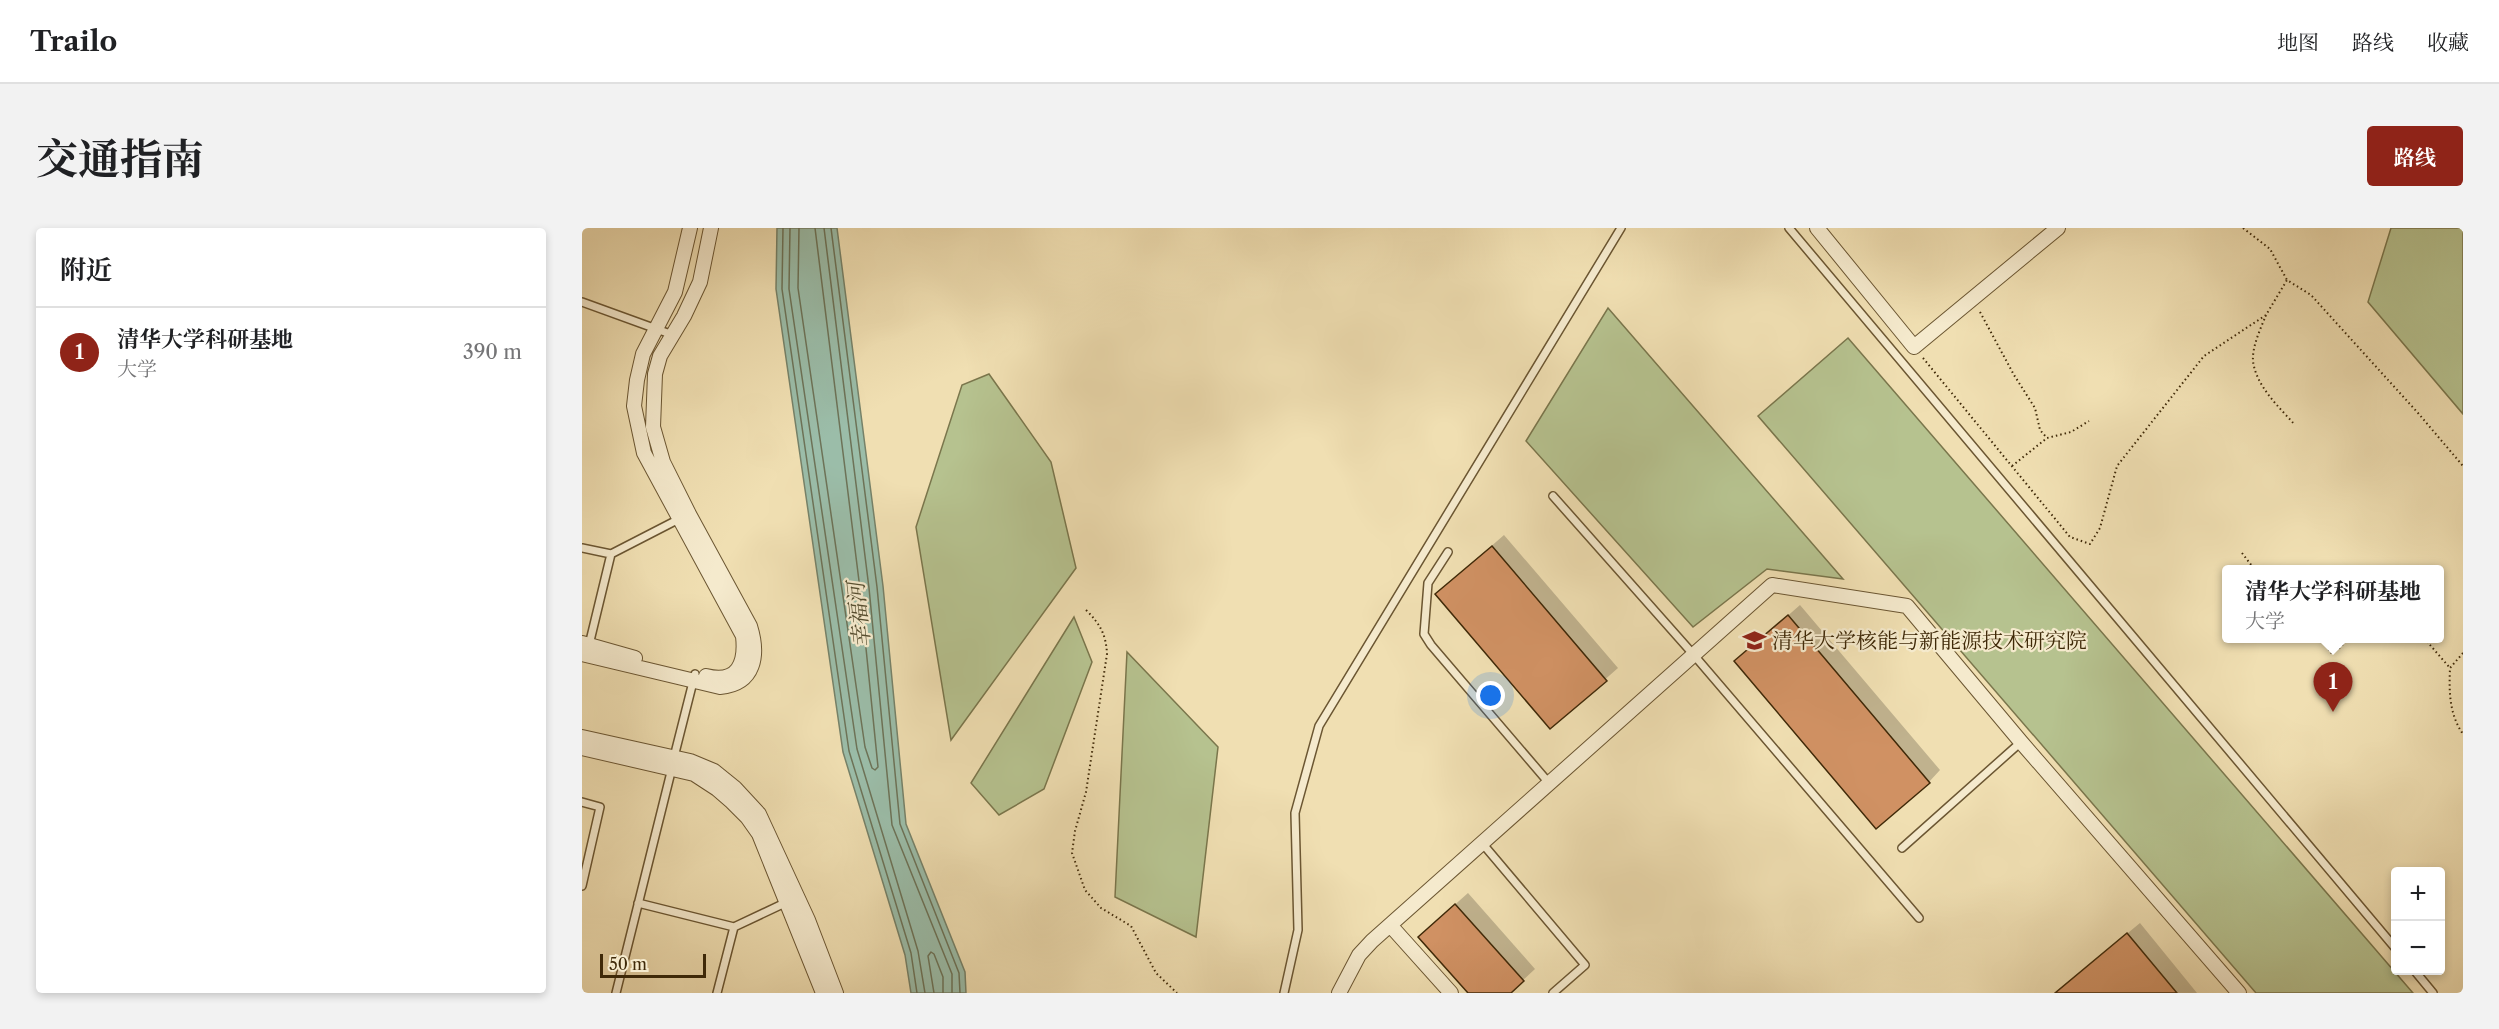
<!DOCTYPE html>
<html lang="zh">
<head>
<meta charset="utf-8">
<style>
	:root { --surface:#fff; --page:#f2f2f2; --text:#202124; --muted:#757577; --line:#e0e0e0; --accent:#8f2418 }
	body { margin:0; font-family:"Libre Caslon Text","Noto Serif SC",serif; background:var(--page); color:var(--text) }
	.controls { position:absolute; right:18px; bottom:18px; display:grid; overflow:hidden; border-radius:6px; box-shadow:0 3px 9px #0003 }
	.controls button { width:54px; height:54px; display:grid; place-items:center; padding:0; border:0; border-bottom:2px solid var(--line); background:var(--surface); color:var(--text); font:30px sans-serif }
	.scale { position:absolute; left:18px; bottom:15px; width:106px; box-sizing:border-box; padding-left:6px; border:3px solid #3f2908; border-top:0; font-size:16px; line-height:21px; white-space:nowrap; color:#3f2908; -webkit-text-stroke:4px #f5eacd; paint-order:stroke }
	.you { position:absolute; left:909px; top:468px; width:21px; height:21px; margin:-15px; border:4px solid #fff; border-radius:50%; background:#1a73e8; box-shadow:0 0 0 9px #1a73e833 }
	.badge { display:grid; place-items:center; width:39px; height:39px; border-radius:50%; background:var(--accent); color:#fff; font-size:20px; font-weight:700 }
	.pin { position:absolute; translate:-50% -50px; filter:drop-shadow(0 2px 3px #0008) }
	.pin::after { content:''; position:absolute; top:32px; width:21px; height:18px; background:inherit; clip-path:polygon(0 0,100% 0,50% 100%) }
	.popup { position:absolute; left:1640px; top:337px; width:222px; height:78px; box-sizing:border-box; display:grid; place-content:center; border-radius:6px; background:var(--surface); filter:drop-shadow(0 2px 4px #0005); font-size:20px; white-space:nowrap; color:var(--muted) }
	.popup b { font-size:22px; color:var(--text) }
	.popup::after { content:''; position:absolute; left:50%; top:100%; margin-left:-12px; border:12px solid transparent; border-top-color:var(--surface) }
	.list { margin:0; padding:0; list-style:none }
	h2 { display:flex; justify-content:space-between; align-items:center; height:78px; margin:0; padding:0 24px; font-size:26px }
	h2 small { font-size:20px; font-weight:400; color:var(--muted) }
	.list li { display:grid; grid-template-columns:39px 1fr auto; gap:18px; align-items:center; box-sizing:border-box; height:90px; padding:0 24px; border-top:2px solid var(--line) }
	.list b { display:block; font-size:22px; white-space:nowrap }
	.list p { margin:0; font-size:20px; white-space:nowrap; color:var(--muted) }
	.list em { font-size:20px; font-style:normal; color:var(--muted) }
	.map { position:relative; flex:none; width:1881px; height:765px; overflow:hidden; border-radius:6px }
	header { display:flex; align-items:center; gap:36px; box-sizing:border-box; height:84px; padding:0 30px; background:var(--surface); border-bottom:2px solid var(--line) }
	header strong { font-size:28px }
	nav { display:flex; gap:33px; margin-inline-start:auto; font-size:21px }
	.intro { display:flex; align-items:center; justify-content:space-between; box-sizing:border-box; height:144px; padding:0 36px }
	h1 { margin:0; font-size:42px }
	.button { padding:15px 27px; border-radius:6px; background:var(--accent); color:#fff; font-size:21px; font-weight:700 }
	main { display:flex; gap:36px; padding:0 36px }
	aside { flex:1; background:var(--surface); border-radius:6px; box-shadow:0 3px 9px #0003 }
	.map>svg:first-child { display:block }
</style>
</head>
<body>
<header>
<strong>Trailo</strong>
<nav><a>地图</a><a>路线</a><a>收藏</a></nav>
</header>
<div class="intro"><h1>交通指南</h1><a class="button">路线</a></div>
<main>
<aside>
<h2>附近<small></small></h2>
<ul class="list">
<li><span class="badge">1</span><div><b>清华大学科研基地</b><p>大学</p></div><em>390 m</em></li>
</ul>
</aside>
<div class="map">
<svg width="1881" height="765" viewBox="0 0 1881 765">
	<rect width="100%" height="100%" fill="#f0dfb2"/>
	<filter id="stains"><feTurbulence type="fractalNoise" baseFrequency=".00333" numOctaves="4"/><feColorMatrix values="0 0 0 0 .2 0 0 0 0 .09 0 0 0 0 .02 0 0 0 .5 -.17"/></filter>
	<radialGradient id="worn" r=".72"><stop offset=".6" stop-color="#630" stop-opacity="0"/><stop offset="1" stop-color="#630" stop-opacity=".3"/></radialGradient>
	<path fill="#b6c28f" stroke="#7a764c" stroke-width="1.5" d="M1809,0h72v186l-95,-112z
		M1026,80l235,271 -76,-10 -74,58 -167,-186z
		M1266,110l565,655h-157l-498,-577z
		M407,146l62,88 25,106 -125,172 -35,-213 46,-142z
		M492,389l18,45 -48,127 -45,26 -28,-32z
		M545,424l91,95 -22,190 -81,-40z"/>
	<path fill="#9bbda9" stroke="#768269" stroke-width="1.5" d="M195,0h60l46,358 23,238 59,148 1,21h-55l-6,-38 -62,-203 -67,-463z"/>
	<path fill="#0003" d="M922,307l114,133 -67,59 -102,-144z
		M1218,377l140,165 -11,12 -193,-121z
		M886,665l67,76 -26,24h-39l-38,-68z
		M1558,695l57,70h-142z"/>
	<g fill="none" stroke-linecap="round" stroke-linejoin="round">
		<path stroke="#6d7358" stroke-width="1.5" d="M201,0l-1,61 67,462 62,202 6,40
			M208,0l-1,61 68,460 61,202 7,42
			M217,0l-1,60 67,459 7,21 3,2 3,-3 -18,-178 -45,-361
			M242,0l45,360 23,237 60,149v19
			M249,0l46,359 23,237 59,149 1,20
			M352,765l-6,-37 3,-4 3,2 9,23v16"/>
	</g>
	<path fill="#d09163" stroke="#3f2908" stroke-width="1.5" d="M910,318l115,135 -57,48 -115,-135z
		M1206,387l142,168 -54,46 -142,-168z
		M873,676l69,77 -13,12h-43l-50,-56z
		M1545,705l50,60h-122z"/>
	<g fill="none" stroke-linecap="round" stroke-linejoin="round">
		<defs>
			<path id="service" d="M1207,0l607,721
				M0,74l91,33
				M971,268l140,158 226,264
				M0,320l29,6 70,-36
				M866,324l-20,31 -4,51 7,11 118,138
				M7,417l22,-91
				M92,529l21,-83
				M0,574l18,5 -18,79
				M900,615l103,122 -32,28
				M1320,620l119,-106
				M56,675l96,24
				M1832,742l19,23
				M34,765l56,-225
				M135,765l17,-66 53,-25
				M702,765l14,-63 -3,-117 24,-87 302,-498"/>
			<path id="minor" d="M108,0l-15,64 -32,62 -6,26 -3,26 10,47 99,183c3,27 -5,48 -37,40
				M1235,0l97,119 144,-119
				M0,415l53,15
				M0,426l138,33c35,-3 39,-32 30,-61l-61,-112 -26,-52 -10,-35 2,-53 5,-18 24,-40 16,-34 11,-54
				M0,509l108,24 24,10 21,17 24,26 49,106 28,73
				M0,520l112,26 23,15 15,13 15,15 12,17 64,159
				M808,697l61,68
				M757,765l20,-38 13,-14 400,-356 135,21 114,136 218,251"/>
		</defs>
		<use href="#service" stroke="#6b5632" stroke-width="10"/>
		<use href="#minor" stroke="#6b5632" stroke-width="16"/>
		<path stroke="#3f2908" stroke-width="2" stroke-dasharray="1.5 3" stroke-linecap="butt" d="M1661,0l27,21 17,31
			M1398,84l34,63 21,33 5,22 7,8 24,-6 18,-11
			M1684,87c-5,13 -14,31 -13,46 3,25 26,46 42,64
			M1341,130l147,179 20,7 10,-16 17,-62 87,-110 62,-41 21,-35 24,15 107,118 45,53
			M1430,238l35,-28
			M1660,325l13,17
			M504,382c14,14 20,24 21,44l-21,138 -11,39 -3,22 13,37 16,18 30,18 25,47 21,20
			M1739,410l10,15 10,-6 6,-9
			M1842,410l26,30
			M1881,425l-13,15c-1,23 -1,46 13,66"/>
		<use href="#service" stroke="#f5eacd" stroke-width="7"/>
		<use href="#minor" stroke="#f5eacd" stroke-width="14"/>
	</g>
	<defs>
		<symbol id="university-bare" viewBox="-9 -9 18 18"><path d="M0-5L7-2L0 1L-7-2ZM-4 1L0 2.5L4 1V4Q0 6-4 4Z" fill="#8f2418" stroke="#f5eacd" stroke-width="2.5" paint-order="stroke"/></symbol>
	</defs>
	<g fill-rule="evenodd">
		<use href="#university-bare" x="1156" y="396" width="33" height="33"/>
	</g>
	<g text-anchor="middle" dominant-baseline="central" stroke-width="4.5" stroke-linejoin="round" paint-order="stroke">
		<g font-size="21" fill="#3f2908" stroke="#f5eacd" text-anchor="start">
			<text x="1190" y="412">清华大学核能与新能源技术研究院</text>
		</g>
		<g font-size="22" font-style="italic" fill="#564e30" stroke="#f5eacd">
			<text transform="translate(277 387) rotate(-96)">幸福河</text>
		</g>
	</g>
	<rect width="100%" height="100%" filter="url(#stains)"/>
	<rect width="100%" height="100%" fill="url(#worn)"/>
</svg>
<div class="controls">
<button>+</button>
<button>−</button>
</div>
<div class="scale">50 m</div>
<div class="you"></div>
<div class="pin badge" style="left:1751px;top:484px">1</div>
<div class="popup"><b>清华大学科研基地</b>大学</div>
</div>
</main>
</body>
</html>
